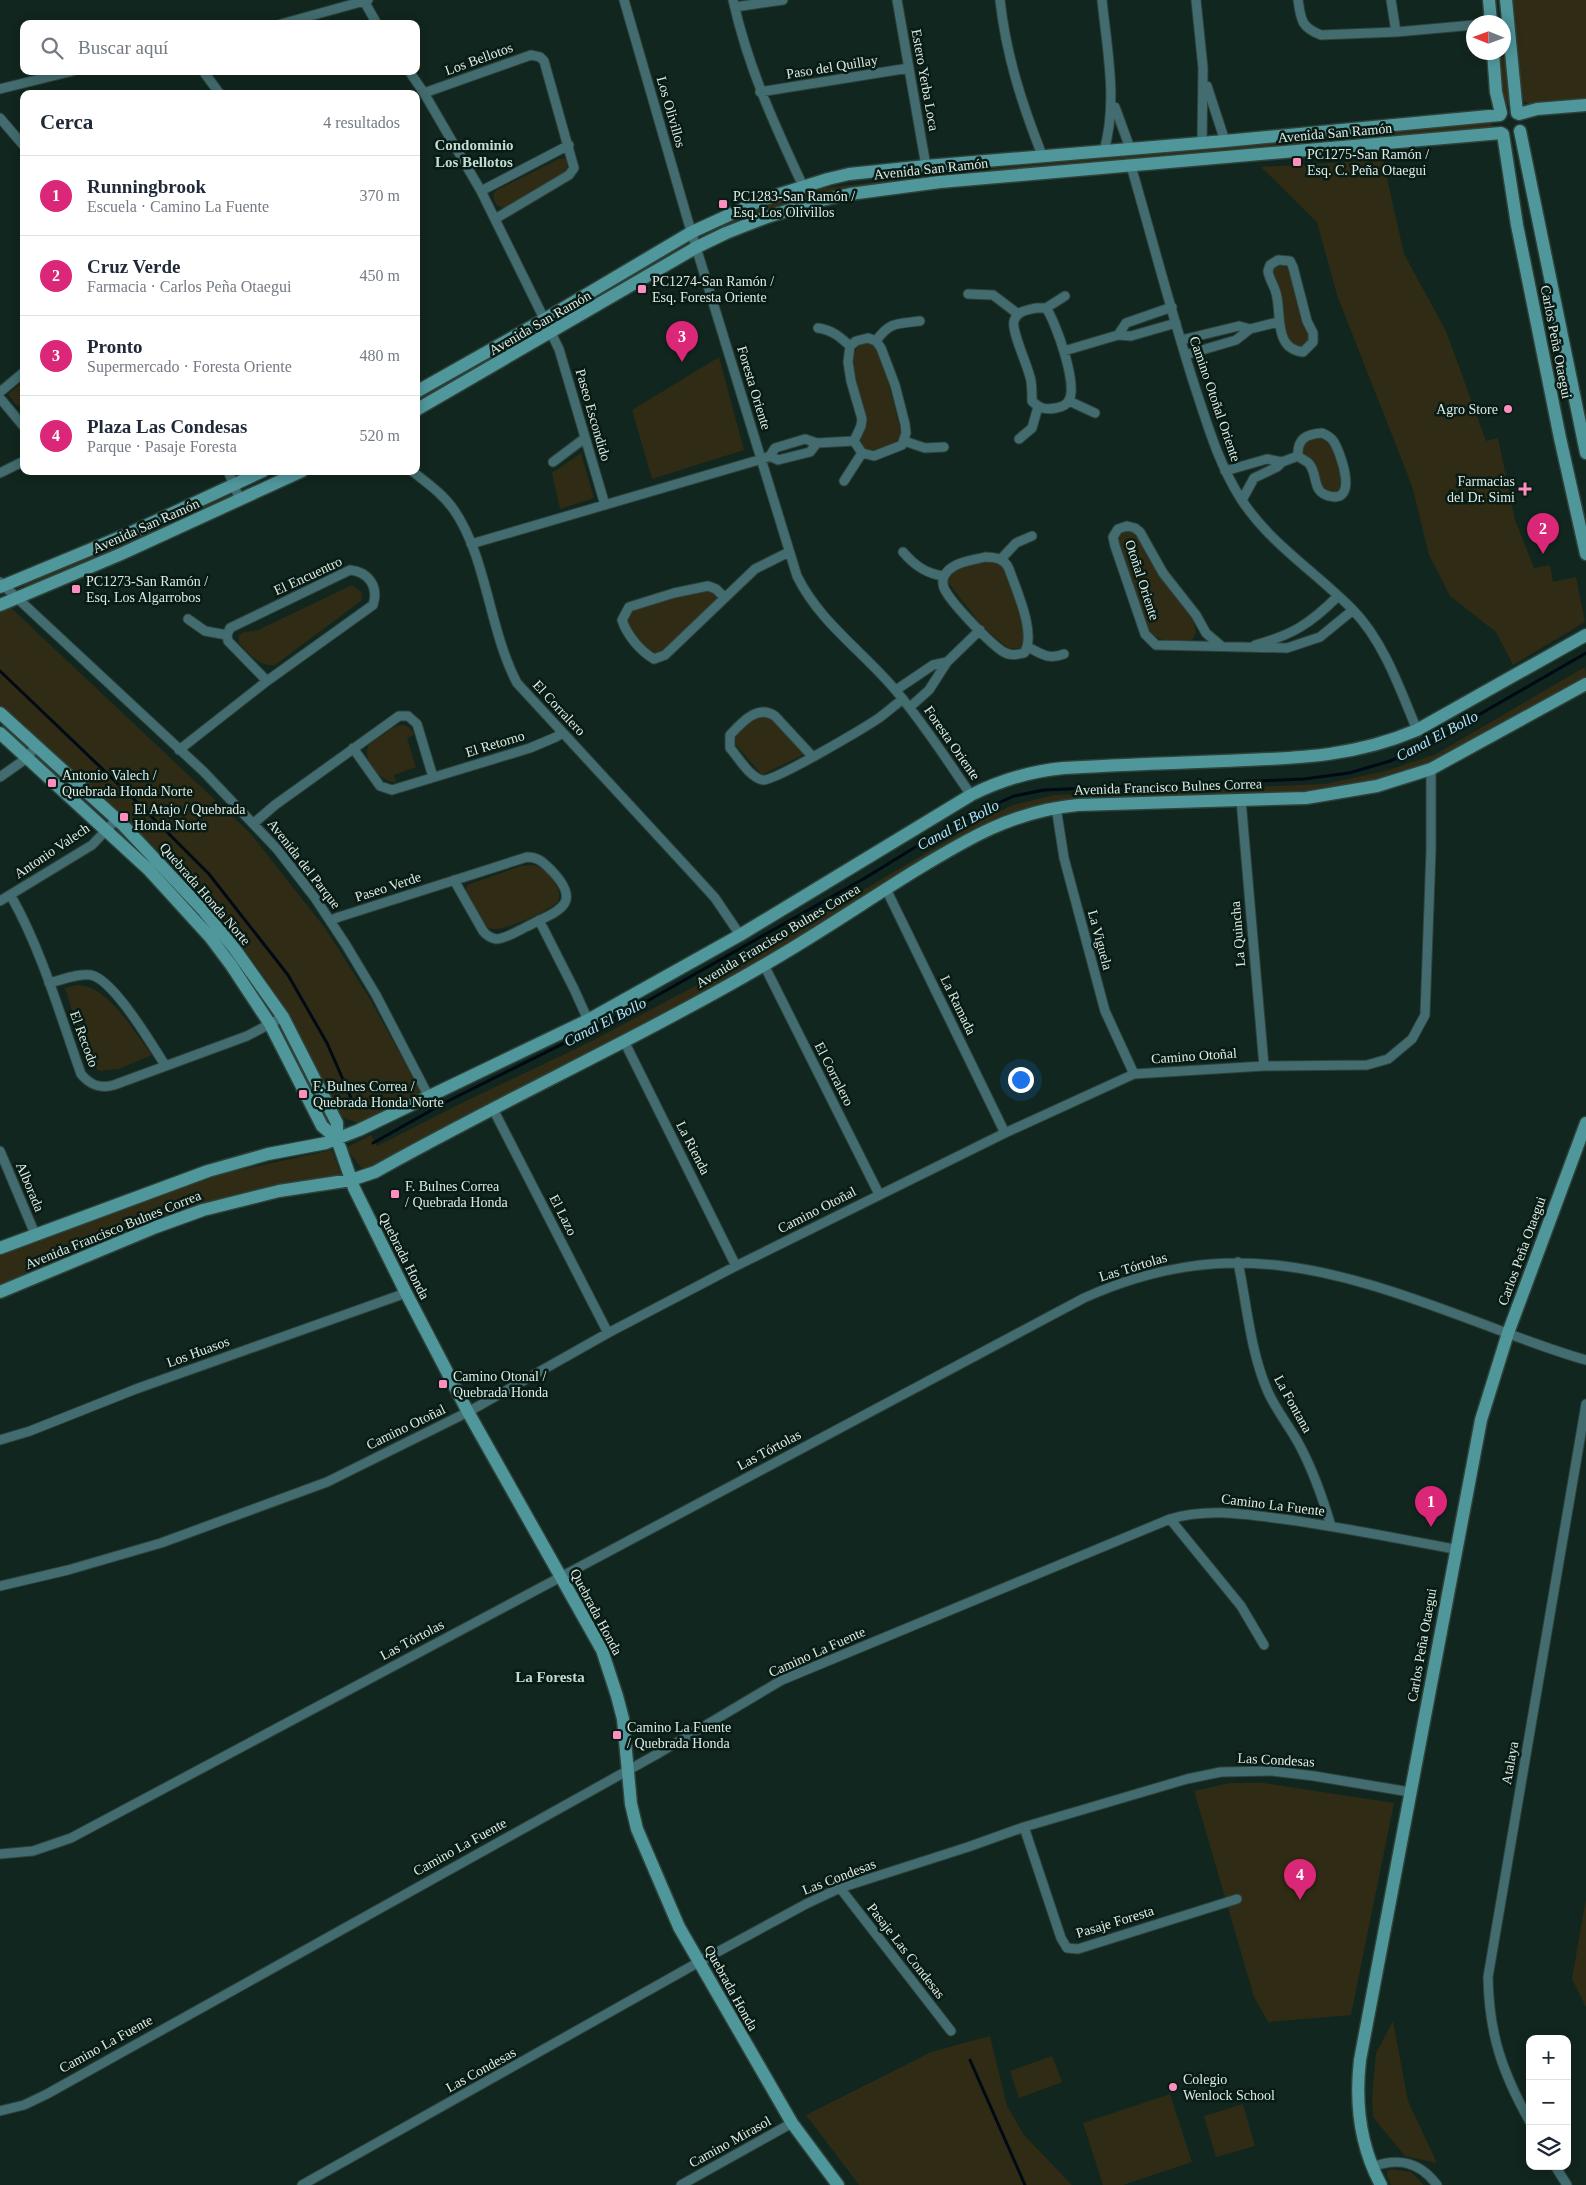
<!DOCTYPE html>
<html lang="es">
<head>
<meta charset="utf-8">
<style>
	:root { --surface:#fff; --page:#f6f6f7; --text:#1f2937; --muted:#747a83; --line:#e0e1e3; --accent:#db2777 }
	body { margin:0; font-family:"Times New Roman",serif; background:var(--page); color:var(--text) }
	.controls { position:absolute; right:15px; bottom:15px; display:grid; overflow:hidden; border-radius:10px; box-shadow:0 2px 12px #0003 }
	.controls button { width:45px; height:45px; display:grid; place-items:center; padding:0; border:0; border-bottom:1px solid var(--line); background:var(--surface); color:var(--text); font:25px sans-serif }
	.compass { position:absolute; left:1466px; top:15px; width:45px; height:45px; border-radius:50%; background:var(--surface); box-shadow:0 2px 12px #0003; rotate:271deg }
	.you { position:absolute; left:1020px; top:1079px; width:18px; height:18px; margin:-12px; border:4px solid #fff; border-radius:50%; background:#1a73e8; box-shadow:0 0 0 8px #1a73e833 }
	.badge { display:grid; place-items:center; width:32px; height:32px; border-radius:50%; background:var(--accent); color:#fff; font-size:16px; font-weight:700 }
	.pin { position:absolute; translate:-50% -41px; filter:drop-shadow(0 1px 2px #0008) }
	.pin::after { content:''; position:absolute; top:26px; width:18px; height:15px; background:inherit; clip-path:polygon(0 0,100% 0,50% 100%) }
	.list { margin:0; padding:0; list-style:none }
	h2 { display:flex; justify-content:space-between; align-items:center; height:65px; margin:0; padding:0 20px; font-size:21px }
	h2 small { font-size:16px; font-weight:400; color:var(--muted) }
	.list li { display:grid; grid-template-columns:32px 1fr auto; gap:15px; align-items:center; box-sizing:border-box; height:80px; padding:0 20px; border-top:1px solid var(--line) }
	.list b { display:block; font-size:19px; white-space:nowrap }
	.list p { margin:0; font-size:16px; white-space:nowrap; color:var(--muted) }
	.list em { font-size:16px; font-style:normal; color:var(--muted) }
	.icon { flex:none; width:28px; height:28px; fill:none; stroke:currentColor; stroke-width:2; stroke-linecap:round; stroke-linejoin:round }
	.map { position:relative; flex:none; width:1586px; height:2185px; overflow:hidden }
	.search { position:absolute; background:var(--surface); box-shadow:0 2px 12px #0003; left:20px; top:20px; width:400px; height:55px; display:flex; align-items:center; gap:12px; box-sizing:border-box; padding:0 18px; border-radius:10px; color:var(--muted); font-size:19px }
	.panel { position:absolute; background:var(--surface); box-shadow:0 2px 12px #0003; left:20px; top:90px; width:400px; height:385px; border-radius:10px }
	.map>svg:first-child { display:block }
</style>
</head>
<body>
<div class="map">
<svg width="1586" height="2185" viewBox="0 0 1586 2185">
	<rect width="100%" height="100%" fill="#11261e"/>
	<path fill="#302b15" d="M1512,0h74v100l-56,5 -7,-5z
		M1506,56l6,46 -2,3 -5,1 -2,-3 -5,-45z
		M1487,121l4,1 1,5 -2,2 -534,47 -112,12 -86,24 -56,27 -2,-6 72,-31 53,-14 164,-19 428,-39z
		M565,158l3,6 -3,8 -61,36c-8,-2 -10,-5 -11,-14l4,-4 62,-31z
		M1383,160l21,94 42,77 40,110 12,-3 17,82 19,48 16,-3 3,17 23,-5 9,45 -72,43 -17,-33 -46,-36 -21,-41 -17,-69 -75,-191 -20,-73 -56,-55z
		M1278,266h7l5,5 13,54 5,9 1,8 -6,5h-7c-14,-13 -12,-24 -13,-41 -1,-11 -7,-22 -12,-31l2,-5z
		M539,329h2l2,3 -127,73v-7z
		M864,343c2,0 6,1 7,2 12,8 27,73 30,89 -5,13 -19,14 -32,17l-7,-4c-3,-9 1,-14 5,-23 -3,-19 -21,-63 -9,-78z
		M719,357l25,93 -92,29 -20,-69z
		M24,381v25l-8,-1 -8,-11z
		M1313,437h9l8,4 13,37 -4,15 -8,1 -8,-5 -11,-28 -11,-6 3,-13z
		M581,453l13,45 -34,11 -8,-36z
		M229,495h3v4l-205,89h-4l2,-4 93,-38z
		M1127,531l7,2 3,4 23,39 33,43 3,14 -4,7c-16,2 -33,4 -43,-10l-31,-89 2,-6z
		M990,558l15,7 21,74 -3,9 -14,1 -27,-23 -35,-45 6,-14z
		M352,585l10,8 -1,8 -86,64c-15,2 -26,-11 -36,-22v-8l5,-3 12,-1z
		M708,591l11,5 -57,60 -17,-3 -22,-32 11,-13 39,-13z
		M7,604l243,229 75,95 45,71 51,93 -63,31 -16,-6c-26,-51 -51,-102 -84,-149 -69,-101 -167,-180 -258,-261v-100z
		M1585,667l1,10 -126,76 -111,37 -234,9 -36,-1 -24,3 -59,22 -233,141 -360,188 -40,18 -17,-22 25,-13 6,11 93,-47 122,-58 165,-88 228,-135 28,-13 41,-10 271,-11 61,-13 50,-17z
		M764,712l43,41 -45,22 -26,-30 -1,-15z
		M403,725c6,1 9,4 11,10l-7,3 9,29 -22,8 2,7c-13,2 -34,-21 -28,-35 2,-5 10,-9 15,-12 6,-5 12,-10 20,-10z
		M533,865c14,3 31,23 25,37 -10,9 -57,32 -69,26 -10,-6 -17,-26 -23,-37l1,-6 54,-19z
		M77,985c31,0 57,47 75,70l-33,14 -20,2 -12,-13 -22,-70z
		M332,1150l10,27c-64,11 -128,20 -189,43 -52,19 -101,46 -153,66v-32l178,-68 53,-14z
		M1230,1783h34l130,20 -43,212 -83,7 -14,-25 -60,-206z
		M1586,1898v109l-14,-28z
		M1393,2021l15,80 29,62 -32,-7 -32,-39 -1,-19 4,-45z
		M990,2036l17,70 17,29 48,50h-213l-53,-70 125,-63z
		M1052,2056l10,26 -43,16 -9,-27z
		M1170,2094l22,68 -69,23h-20l-20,-62z
		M1243,2104l12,42 -39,11 -12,-41z
		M1391,2169l20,3 13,13h-33l-4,-9v-5z"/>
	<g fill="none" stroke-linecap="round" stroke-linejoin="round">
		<path stroke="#000a15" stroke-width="3" d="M0,671l140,134 69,69 79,101 39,68 28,64
			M373,1143l75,-42 187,-93 230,-130 91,-56 58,-26 30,-6 260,-11 45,-6 41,-12 33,-14 163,-94
			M970,2060l55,125"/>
		<defs>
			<path id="street" d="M624,0l64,221 109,355c23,47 67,76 100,116 27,32 50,68 74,103
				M733,0c15,67 41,124 70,186
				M897,0l29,166
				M1000,0c6,55 22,104 42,155
				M1102,0c5,50 16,101 2,151
				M1196,0l7,68 -1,75
				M1298,0c3,20 3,27 23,35l75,-3 78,-7
				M1391,0l5,32
				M364,1l13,23
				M735,7l48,-7
				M281,24l87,-24
				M203,71l17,23
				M409,71l15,22 57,98 78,158 46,156
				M1207,86l18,55
				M0,89l73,-18
				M760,92l149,-24
				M424,93l107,-38 9,2 4,4 30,107 -5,7 -74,44
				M1115,107l15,41
				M0,118l24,28
				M1131,166c21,72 40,146 63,218 13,39 24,79 47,115 29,45 75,73 112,111 31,32 47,79 64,120
				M481,191l88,-46
				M1278,260l12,1 3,6 14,54 6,12v9l-10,10c-30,-3 -21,-39 -27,-59 -2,-8 -7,-14 -8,-22l2,-6z
				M968,294l25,1 25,19
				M1036,308h10c10,14 32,77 23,92 -2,5 -7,7 -13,8 -10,2 -16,1 -24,-7 0,-6 0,-13 -1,-20 -2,-13 -20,-50 -17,-60 3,-10 13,-11 22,-13z
				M1046,308l19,-12
				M818,328c14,2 21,8 32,18
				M1118,335l8,-12 46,-16
				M868,338l8,3 5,7 14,37 10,39 1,9 -4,12 -28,11 -12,-3 -8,-12 7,-15 1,-7 -11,-38 -3,-19 2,-16 6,-5z
				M1181,340l58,-14 11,3 28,-7
				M876,341c14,-20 22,-17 44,-20
				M1064,351l54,-16 13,1 45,-13
				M1185,355l51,-15 14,-11
				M0,392l24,-20
				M0,398l24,29
				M1069,401l26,12
				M1322,433c5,2 9,4 12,9 7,12 25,62 -5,54 -17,-4 -11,-20 -19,-31 -2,-4 -9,-6 -12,-9 -1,-17 8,-22 24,-23z
				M1019,439l13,-11 6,-21
				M904,441l21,7 19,-1
				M770,456l8,4 32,-8 7,-9
				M553,462l32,-24
				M228,471l12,29
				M412,471c15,12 31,23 42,39 33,48 35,120 63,173l178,193 20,22 25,37
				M1225,471l42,-12 15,3
				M0,473l24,-12
				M844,481l18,-28
				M1242,500l12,-22 23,-11 5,-5 16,-6
				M471,544l291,-85 8,-3 5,-8 30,-9 12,4 37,-2
				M903,552c11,13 23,22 41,24
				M985,557c11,0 20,2 24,12 7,20 28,66 15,84 -8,2 -15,3 -22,-2 -13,-9 -52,-49 -58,-63 -2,-5 -1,-11 2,-15 8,-11 27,-13 39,-16z
				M1001,559l15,-16 16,-7
				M0,582l204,190 73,77 38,49 31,47 30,50 53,102
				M724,597l-8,-8 -8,-3 -34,7 -45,14 -7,13c5,15 18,31 32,39l11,-4 90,-86 34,-17
				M188,619l17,12 22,4
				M1220,645l-14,-12 -10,-18 -33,-42 -23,-41 -5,-4 -8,-2 -9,3 -5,8 2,9 30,88 11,11 131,3 33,-11 33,-27
				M1255,645c37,-10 55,-21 82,-48
				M1028,647c13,7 21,13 36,7
				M896,690l37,-25 14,-3
				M910,707l19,-17 18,-28 33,-32
				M353,748l27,38 12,4 138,-42 26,-11 6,-4
				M179,750l88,-69 106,-76c6,-18 -4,-33 -23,-35l-120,58 -3,7 1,6 39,40
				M812,756l-37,-40c-17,-12 -33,6 -45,19v13c8,9 20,30 33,32 12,1 101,-52 116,-62 8,-6 16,-13 24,-19
				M0,777l27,-19 8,-11
				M1241,800l23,266
				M1056,807l8,51 41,153 29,63
				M254,823l21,-18 124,-89h9l9,8 16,53
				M886,889l119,244
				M11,896c31,55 49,119 70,178 9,11 19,15 33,11l133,-49 36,-19
				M0,901l92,-56 24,-25
				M331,920l8,-3 188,-60c12,0 17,6 25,14 32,34 5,40 -24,55 -9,4 -22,13 -32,13 -6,-1 -9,-3 -13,-8l-29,-51
				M539,920l35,69 14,31
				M764,965l115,229
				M49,983c13,-3 29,-10 42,-8 23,5 61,70 74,90
				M624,1041l112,225
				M493,1109l115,224
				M0,1151l35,83
				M1238,1262c9,43 12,89 30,130 9,20 23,36 33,56 13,25 22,51 30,78
				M0,1440l30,-9 106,-42 270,-96
				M1170,1519l71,87 23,39
				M0,1586l68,-16 93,-27 166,-61 141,-70 140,-79 128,-67 269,-133 129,-59 130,-8 103,-1 21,-6 24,-20 13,-24 6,-165v-81
				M1024,1827l37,111 6,10 11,1 159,-50
				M0,1854l33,-3 38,-13 1013,-540c143,-64 249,-30 388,22 38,14 75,29 114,40
				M840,1888l111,143
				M0,2111l24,-6 23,-11 612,-341 123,-73 388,-161c40,-12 79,-4 120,1 56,8 110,19 165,29
				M1530,2122c-28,-50 -41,-88 -42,-145l98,-573
				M1555,2166l12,19
				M1372,2167c27,-10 48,-5 65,18
				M302,2185l397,-223 107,-58 34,-16 128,-41 56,-20 163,-48 34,-7 51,-1 42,5 96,16
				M681,2185l111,-62"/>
			<path id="secondary" d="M1489,0l2,22
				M1506,0l11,113
				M1493,52l3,40 5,21
				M1519,114l18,-5 49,-4
				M1520,131l66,322
				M1503,134l14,91 43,213 26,116
				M416,392l129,-73 147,-87 72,-33 64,-20 21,-5 77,-8 299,-25 275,-26
				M416,410l281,-163 29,-14 41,-16 55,-17 28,-6 90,-12 561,-49
				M0,587l130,-54 133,-62
				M0,605l121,-51 181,-83
				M0,713l122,111 81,86 31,38 49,69 54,106v16l17,49 52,105 62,119 134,238 15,46 6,23 8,85 6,25 42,98 113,196 46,62
				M0,733l148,136 62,68 21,28 39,59 52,102 15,13
				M0,1248l208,-77 60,-17 58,-11 33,-13 229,-110 152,-85 231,-140c30,-15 59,-24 93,-27 53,-3 106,-5 159,-7 71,-3 128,-3 194,-31l169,-95
				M0,1292l156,-65 47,-17 76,-19 72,-11 24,-8c128,-72 262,-133 389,-207 51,-29 99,-62 149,-93 54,-33 100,-61 165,-67l228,-7 71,-12 54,-17 155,-85
				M1381,2185c-21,-39 -26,-82 -21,-125l121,-640 27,-87 78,-210"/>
		</defs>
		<use href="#street" stroke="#2e423a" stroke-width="11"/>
		<use href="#secondary" stroke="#2e423a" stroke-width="15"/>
		<use href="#street" stroke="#426c6f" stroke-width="9"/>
		<use href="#secondary" stroke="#50979c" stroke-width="12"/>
	</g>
	<g fill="#fe8ebd" stroke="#081c15" stroke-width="2">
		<rect x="1292" y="157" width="10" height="10" rx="2.5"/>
		<rect x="718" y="199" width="10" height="10" rx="2.5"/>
		<rect x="637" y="284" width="10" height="10" rx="2.5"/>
		<circle cx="1508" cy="409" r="5"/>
		<path d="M1522.5 481.5h5v5h5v5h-5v5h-5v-5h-5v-5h5z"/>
		<rect x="71" y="584" width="10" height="10" rx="2.5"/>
		<rect x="47" y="778" width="10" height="10" rx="2.5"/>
		<rect x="119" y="812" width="10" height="10" rx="2.5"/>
		<rect x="298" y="1089" width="10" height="10" rx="2.5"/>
		<rect x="390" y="1189" width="10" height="10" rx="2.5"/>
		<rect x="438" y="1379" width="10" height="10" rx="2.5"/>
		<rect x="612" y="1730" width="10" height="10" rx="2.5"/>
		<circle cx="1173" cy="2087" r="5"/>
	</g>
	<g text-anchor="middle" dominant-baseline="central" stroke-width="5" stroke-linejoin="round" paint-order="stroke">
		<g font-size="14" fill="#deebe5" stroke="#081c15">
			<text transform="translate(479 59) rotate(-20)">Los Bellotos</text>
			<text transform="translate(832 67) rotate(-9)">Paso del Quillay</text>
			<text transform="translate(925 80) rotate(80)">Estero Yerba Loca</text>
			<text transform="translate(671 112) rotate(74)">Los Olivillos</text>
			<text transform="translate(1335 133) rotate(-5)">Avenida San Ramón</text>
			<text transform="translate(931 169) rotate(-6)">Avenida San Ramón</text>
			<text transform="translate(540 323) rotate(-30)">Avenida San Ramón</text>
			<text transform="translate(1556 342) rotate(79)">Carlos Peña Otaegui</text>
			<text transform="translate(754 388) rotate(73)">Foresta Oriente</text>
			<text transform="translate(1215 399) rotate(71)">Camino Otoñal Oriente</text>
			<text transform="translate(593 415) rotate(74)">Paseo Escondido</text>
			<text transform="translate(146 526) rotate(-24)">Avenida San Ramón</text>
			<text transform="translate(308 576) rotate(-25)">El Encuentro</text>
			<text transform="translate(1142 580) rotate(72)">Otoñal Oriente</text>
			<text transform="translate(559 708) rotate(47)">El Corralero</text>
			<text transform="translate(952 743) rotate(55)">Foresta Oriente</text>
			<text transform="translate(495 744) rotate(-17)">El Retorno</text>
			<text transform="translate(1168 787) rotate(-2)">Avenida Francisco Bulnes Correa</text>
			<text transform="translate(52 851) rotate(-34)">Antonio Valech</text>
			<text transform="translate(304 864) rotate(52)">Avenida del Parque</text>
			<text transform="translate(388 887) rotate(-18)">Paseo Verde</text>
			<text transform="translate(205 894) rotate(49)">Quebrada Honda Norte</text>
			<text transform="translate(1238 934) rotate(-95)">La Quincha</text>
			<text transform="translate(778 936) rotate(-31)">Avenida Francisco Bulnes Correa</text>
			<text transform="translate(1100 940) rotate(75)">La Viguela</text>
			<text transform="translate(958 1005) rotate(64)">La Ramada</text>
			<text transform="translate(84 1039) rotate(70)">El Recodo</text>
			<text transform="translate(1194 1056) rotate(-4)">Camino Otoñal</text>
			<text transform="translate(834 1074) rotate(63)">El Corralero</text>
			<text transform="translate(693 1148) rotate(63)">La Rienda</text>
			<text transform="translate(30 1187) rotate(67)">Alborada</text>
			<text transform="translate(817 1210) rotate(-27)">Camino Otoñal</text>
			<text transform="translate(563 1215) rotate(63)">El Lazo</text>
			<text transform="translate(113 1230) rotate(-22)">Avenida Francisco Bulnes Correa</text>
			<text transform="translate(1522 1251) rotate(-70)">Carlos Peña Otaegui</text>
			<text transform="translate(404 1256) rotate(63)">Quebrada Honda</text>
			<text transform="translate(1133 1267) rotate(-17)">Las Tórtolas</text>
			<text transform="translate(198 1352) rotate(-20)">Los Huasos</text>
			<text transform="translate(1293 1404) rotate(61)">La Fontana</text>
			<text transform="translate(406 1427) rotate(-26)">Camino Otoñal</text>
			<text transform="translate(769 1450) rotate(-28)">Las Tórtolas</text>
			<text transform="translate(1273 1505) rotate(7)">Camino La Fuente</text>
			<text transform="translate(596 1612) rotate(62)">Quebrada Honda</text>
			<text transform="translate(412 1640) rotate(-28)">Las Tórtolas</text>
			<text transform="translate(1422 1645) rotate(-80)">Carlos Peña Otaegui</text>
			<text transform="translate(817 1652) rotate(-24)">Camino La Fuente</text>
			<text transform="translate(1276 1760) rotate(3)">Las Condesas</text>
			<text transform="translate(1510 1763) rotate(-80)">Atalaya</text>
			<text transform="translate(460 1847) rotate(-29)">Camino La Fuente</text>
			<text transform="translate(839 1877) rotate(-21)">Las Condesas</text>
			<text transform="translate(1115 1922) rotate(-17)">Pasaje Foresta</text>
			<text transform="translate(906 1951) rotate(52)">Pasaje Las Condesas</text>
			<text transform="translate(731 1988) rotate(61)">Quebrada Honda</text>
			<text transform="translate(106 2044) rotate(-29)">Camino La Fuente</text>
			<text transform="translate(481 2070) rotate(-29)">Las Condesas</text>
			<text transform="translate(730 2142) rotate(-29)">Camino Mirasol</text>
		</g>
		<g font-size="14" fill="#deebe5" stroke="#081c15" text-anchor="start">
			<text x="1307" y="154">PC1275-San Ramón /<tspan x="1307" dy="16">Esq. C. Peña Otaegui</tspan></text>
			<text x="733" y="196">PC1283-San Ramón /<tspan x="733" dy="16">Esq. Los Olivillos</tspan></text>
			<text x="652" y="281">PC1274-San Ramón /<tspan x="652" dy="16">Esq. Foresta Oriente</tspan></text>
			<text x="1498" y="409" text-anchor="end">Agro Store</text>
			<text x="1515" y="481" text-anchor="end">Farmacias<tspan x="1515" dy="16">del Dr. Simi</tspan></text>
			<text x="86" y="581">PC1273-San Ramón /<tspan x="86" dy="16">Esq. Los Algarrobos</tspan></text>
			<text x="62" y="775">Antonio Valech /<tspan x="62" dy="16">Quebrada Honda Norte</tspan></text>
			<text x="134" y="809">El Atajo / Quebrada<tspan x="134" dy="16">Honda Norte</tspan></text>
			<text x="313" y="1086">F. Bulnes Correa /<tspan x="313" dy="16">Quebrada Honda Norte</tspan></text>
			<text x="405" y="1186">F. Bulnes Correa<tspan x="405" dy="16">/ Quebrada Honda</tspan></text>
			<text x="453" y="1376">Camino Otonal /<tspan x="453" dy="16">Quebrada Honda</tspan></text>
			<text x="627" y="1727">Camino La Fuente<tspan x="627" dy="16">/ Quebrada Honda</tspan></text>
			<text x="1183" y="2079">Colegio<tspan x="1183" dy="16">Wenlock School</tspan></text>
		</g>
		<g font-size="15" font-weight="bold" fill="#c2dcd1" stroke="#081c15">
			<text x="474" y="145">Condominio<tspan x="474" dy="17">Los Bellotos</tspan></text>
			<text x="550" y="1677">La Foresta</text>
		</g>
		<g font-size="15" font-style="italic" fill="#b6e2fe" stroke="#081c15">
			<text transform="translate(1437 736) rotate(-28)">Canal El Bollo</text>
			<text transform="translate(958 825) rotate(-28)">Canal El Bollo</text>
			<text transform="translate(605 1022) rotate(-27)">Canal El Bollo</text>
		</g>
	</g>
</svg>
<div class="controls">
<button>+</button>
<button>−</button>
<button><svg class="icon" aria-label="layers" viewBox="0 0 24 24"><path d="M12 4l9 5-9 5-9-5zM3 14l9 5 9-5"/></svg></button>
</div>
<svg class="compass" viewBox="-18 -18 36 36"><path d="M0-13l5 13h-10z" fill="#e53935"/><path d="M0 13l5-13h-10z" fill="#747a83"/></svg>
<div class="you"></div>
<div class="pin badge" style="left:1431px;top:1527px">1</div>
<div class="pin badge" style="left:1543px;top:554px">2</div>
<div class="pin badge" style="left:682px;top:362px">3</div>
<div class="pin badge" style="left:1300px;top:1900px">4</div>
<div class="search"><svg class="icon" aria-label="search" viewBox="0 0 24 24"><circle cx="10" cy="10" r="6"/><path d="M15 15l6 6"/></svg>Buscar aquí</div>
<section class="panel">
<h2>Cerca<small>4 resultados</small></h2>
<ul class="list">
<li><span class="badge">1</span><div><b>Runningbrook</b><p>Escuela · Camino La Fuente</p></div><em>370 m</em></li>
<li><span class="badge">2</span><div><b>Cruz Verde</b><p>Farmacia · Carlos Peña Otaegui</p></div><em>450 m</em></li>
<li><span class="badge">3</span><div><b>Pronto</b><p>Supermercado · Foresta Oriente</p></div><em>480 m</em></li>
<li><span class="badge">4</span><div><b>Plaza Las Condesas</b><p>Parque · Pasaje Foresta</p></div><em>520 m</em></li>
</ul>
</section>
</div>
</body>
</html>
